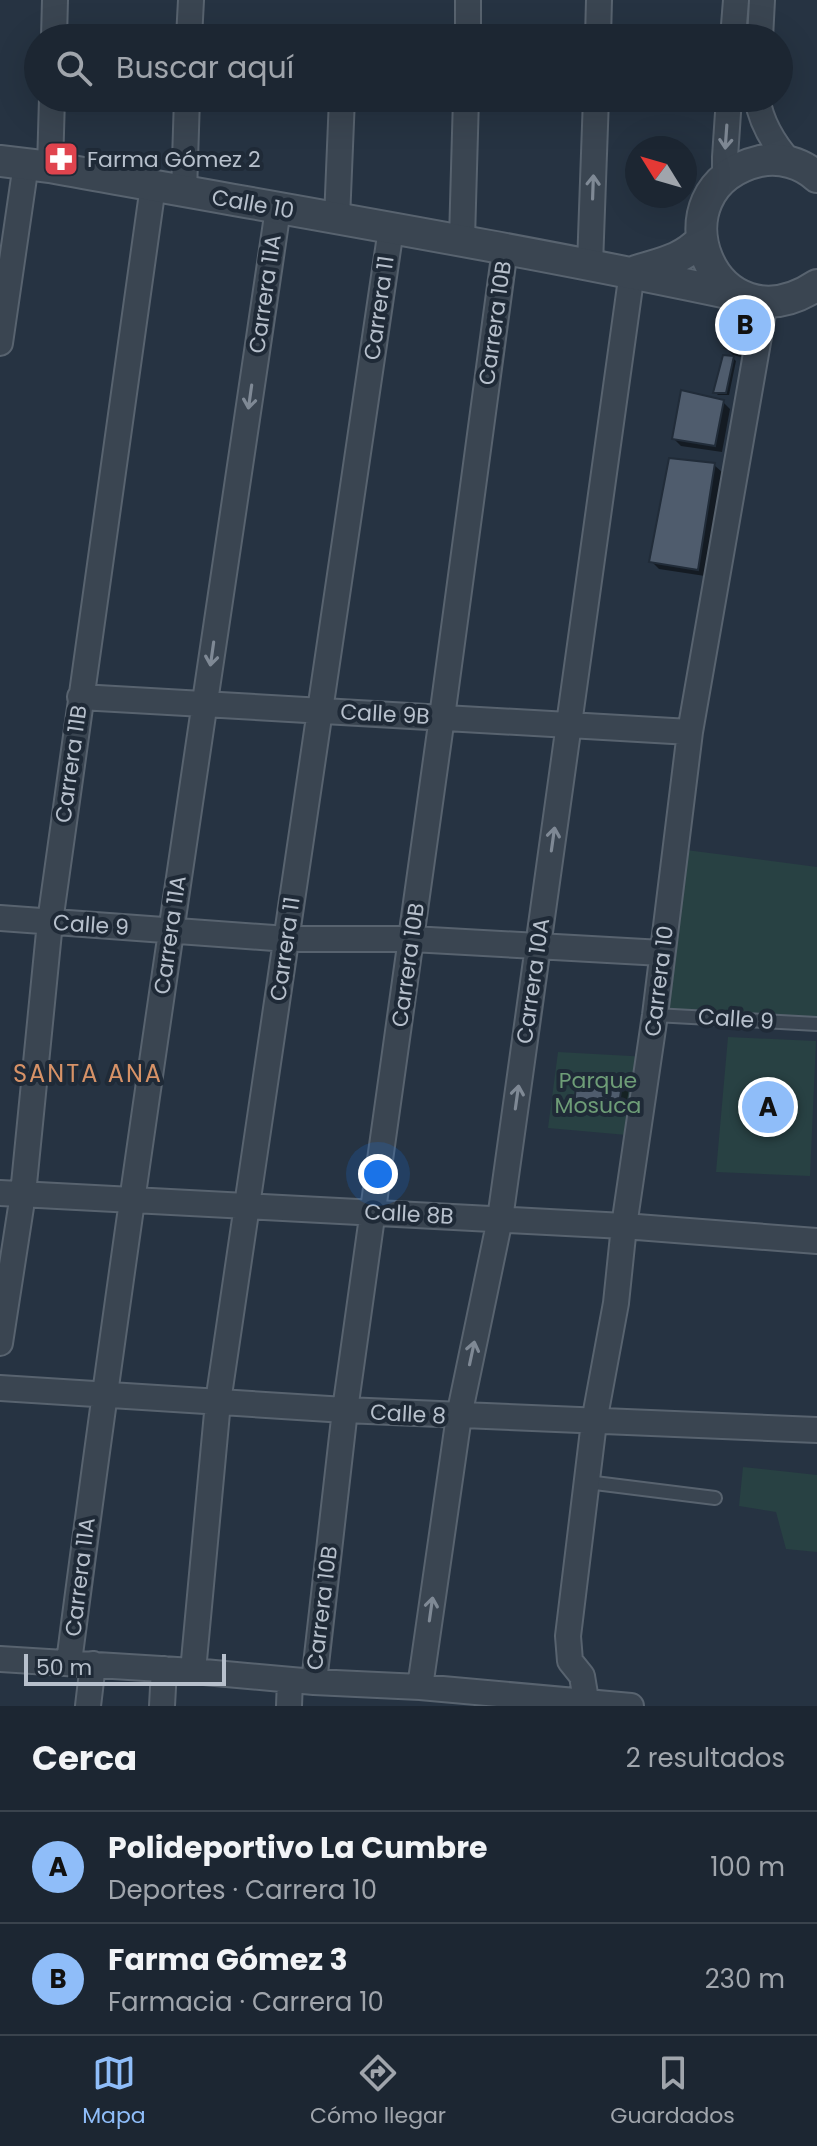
<!DOCTYPE html>
<html lang="es">
<head>
<meta charset="utf-8">
<style>
	:root { --surface:#1c2632; --page:#29323e; --text:#f1f3f6; --muted:#a0a5ac; --line:#3a434d; --accent:#8fbdf9 }
	body { margin:0; font-family:Poppins,sans-serif; background:var(--page); color:var(--text) }
	.compass { position:absolute; left:625px; top:136px; width:72px; height:72px; border-radius:50%; background:var(--surface); box-shadow:0 8px 32px #0002; rotate:307deg }
	.scale { position:absolute; left:24px; bottom:20px; width:202px; box-sizing:border-box; padding-left:8px; border:4px solid #b7c0cc; border-top:0; font-size:22px; line-height:28px; white-space:nowrap; color:#b7c0cc; -webkit-text-stroke:6px #1f2a37; paint-order:stroke }
	.you { position:absolute; left:378px; top:1174px; width:28px; height:28px; margin:-20px; border:6px solid #fff; border-radius:50%; background:#1a73e8; box-shadow:0 0 0 12px #1a73e833 }
	.badge { display:grid; place-items:center; width:52px; height:52px; border-radius:50%; background:var(--accent); color:#111; font-size:26px; font-weight:700 }
	.pin { position:absolute; translate:-50% -50%; border:4px solid #fff; box-shadow:0 2px 8px #0006 }
	.list { margin:0; padding:0; list-style:none }
	h2 { display:flex; justify-content:space-between; align-items:center; height:104px; margin:0; padding:0 32px; font-size:34px }
	h2 small { font-size:26px; font-weight:400; color:var(--muted) }
	.list li { display:grid; grid-template-columns:52px 1fr auto; gap:24px; align-items:center; box-sizing:border-box; height:112px; padding:0 32px; border-top:2px solid var(--line) }
	.list b { display:block; font-size:30px; white-space:nowrap }
	.list p { margin:0; font-size:26px; white-space:nowrap; color:var(--muted) }
	.list em { font-size:26px; font-style:normal; color:var(--muted) }
	.icon { flex:none; width:44px; height:44px; fill:none; stroke:currentColor; stroke-width:2; stroke-linecap:round; stroke-linejoin:round }
	.map { position:relative; flex:none; width:817px; height:1706px; overflow:hidden }
	.search { position:absolute; background:var(--surface); box-shadow:0 8px 32px #0002; left:24px; right:24px; top:24px; height:88px; display:flex; align-items:center; gap:20px; box-sizing:border-box; padding:0 28px; border-radius:44px; color:var(--muted); font-size:30px }
	.sheet { height:328px; background:var(--surface) }
	nav { display:flex; justify-content:space-around; align-items:center; box-sizing:border-box; height:112px; border-top:2px solid var(--line); background:var(--surface); font-size:22px; color:var(--muted) }
	nav a { display:grid; justify-items:center; gap:4px }
	nav .on { color:var(--accent) }
	.map>svg:first-child { display:block }
</style>
</head>
<body>
<div class="map">
<svg width="817" height="1706" viewBox="0 0 817 1706">
	<rect width="100%" height="100%" fill="#263342"/>
	<path fill="#284143" d="M686,850l131,17v153l-150,-7z
		M728,1037l88,4 -6,135 -94,-4z
		M558,1052l91,5 -11,79 -90,-8z
		M743,1467l74,8v77l-31,-3 -10,-37 -37,-6z"/>
	<path fill="#0007" d="M739,327l7,7 -5,23 -8,-2 -7,-7z
		M733,358l3,3 -7,34h-11l-3,-3z
		M723,402l7,7 -8,43 -41,-6 -7,-7z
		M714,465l8,7 -17,104 -46,-7 -8,-8z
		M622,1081l7,7 -4,28 -42,-4 -7,-7z"/>
	<path fill="#4f5c6d" stroke="#212c39" stroke-width="2" d="M730,321l10,4 -6,26 -10,-3z
		M723,355l11,1 -8,37h-13z
		M681,390l43,10 -9,46 -43,-7z
		M669,458l46,5 -17,107 -49,-8z
		M577,1076l46,3 -5,31 -44,-4z"/>
	<g fill="none" stroke-linecap="round" stroke-linejoin="round">
		<defs>
			<path id="service" d="M655,1015l162,9
				M587,1482l128,16"/>
			<path id="minor" d="M54,38l1,-38
				M189,38l2,-38
				M468,38v-38
				M598,38l1,-38
				M733,38l3,-38
				M760,38l2,-38
				M757,98c4,24 16,45 33,64
				M50,167l2,-69
				M725,177v-20l4,-59
				M184,192l3,-94
				M337,219l5,-121
				M462,239l4,-141
				M590,265l6,-167
				M0,343l26,-179
				M80,697l610,35
				M0,918l287,21h125l250,14
				M0,1193l624,33 193,15
				M0,1343l23,-149 27,-272 103,-736
				M0,1388l345,22 472,20
				M0,1659l193,12 121,11 106,5 211,19
				M69,1662c63,-485 138,-969 209,-1453
				M193,1671l25,-269 173,-1173
				M314,1682l31,-272 97,-693 63,-468
				M420,1687l39,-271 41,-197 132,-947
				M88,1706l5,-42
				M162,1706l2,-37
				M289,1706l1,-26
				M587,1706l-5,-30 -12,-15 -2,-25 26,-214 22,-119 8,-77 31,-211 35,-283 75,-430"/>
			<path id="tertiary" d="M0,161l50,6c231,42 462,80 692,129
				M817,177c-15,-14 -37,-20 -57,-16 -112,26 -47,193 57,124
				M636,271c25,-8 46,-11 65,-31"/>
		</defs>
		<use href="#service" stroke="#58636f" stroke-width="16"/>
		<use href="#minor" stroke="#58636f" stroke-width="28"/>
		<use href="#tertiary" stroke="#58636f" stroke-width="34"/>
		<use href="#service" stroke="#3a4551" stroke-width="12"/>
		<use href="#minor" stroke="#3a4551" stroke-width="24"/>
		<use href="#tertiary" stroke="#3a4551" stroke-width="30"/>
	</g>
	<defs><path id="oneway-shaft" d="M-6 0H5M1.5-3L5.5 0L1.5 3" fill="none" stroke-width="1.6" stroke-linecap="round" stroke-linejoin="round" transform="scale(2)"/></defs>
	<g stroke="#7f8995">
		<use href="#oneway-shaft" transform="translate(726 137) rotate(94)"/>
		<use href="#oneway-shaft" transform="translate(593 187) rotate(-88)"/>
		<use href="#oneway-shaft" transform="translate(250 397) rotate(98)"/>
		<use href="#oneway-shaft" transform="translate(212 654) rotate(98)"/>
		<use href="#oneway-shaft" transform="translate(553 839) rotate(-82)"/>
		<use href="#oneway-shaft" transform="translate(517 1097) rotate(-82)"/>
		<use href="#oneway-shaft" transform="translate(472 1353) rotate(-78)"/>
		<use href="#oneway-shaft" transform="translate(431 1609) rotate(-82)"/>
	</g>
	<defs>
		<symbol id="pharmacy-square" viewBox="-11 -11 22 22"><rect x="-9" y="-9" width="18" height="18" rx="4" fill="#e0444e" stroke="#1f2a37"/><path d="M-2-6h4v4h4v4h-4v4h-4v-4h-4v-4h4Z" fill="#fff"/></symbol>
	</defs>
	<g fill-rule="evenodd">
		<use href="#pharmacy-square" x="41" y="139" width="40" height="40"/>
	</g>
	<g text-anchor="middle" dominant-baseline="central" stroke-width="8" stroke-linejoin="round" paint-order="stroke">
		<g font-size="22" fill="#b7c0cc" stroke="#1f2a37" text-anchor="start">
			<text x="87" y="159">Farma Gómez 2</text>
		</g>
		<g font-size="22" fill="#b7c0cc" stroke="#1f2a37">
			<text transform="translate(253 204) rotate(10)">Calle 10</text>
			<text transform="translate(265 294) rotate(-82)">Carrera 11A</text>
			<text transform="translate(379 308) rotate(-82)">Carrera 11</text>
			<text transform="translate(495 323) rotate(-82)">Carrera 10B</text>
			<text transform="translate(385 714) rotate(3)">Calle 9B</text>
			<text transform="translate(71 764) rotate(-82)">Carrera 11B</text>
			<text transform="translate(91 925) rotate(4)">Calle 9</text>
			<text transform="translate(170 935) rotate(-82)">Carrera 11A</text>
			<text transform="translate(285 949) rotate(-82)">Carrera 11</text>
			<text transform="translate(408 965) rotate(-82)">Carrera 10B</text>
			<text transform="translate(533 981) rotate(-82)">Carrera 10A</text>
			<text transform="translate(659 981) rotate(-83)">Carrera 10</text>
			<text transform="translate(736 1019) rotate(4)">Calle 9</text>
			<text transform="translate(409 1214) rotate(3)">Calle 8B</text>
			<text transform="translate(408 1414) rotate(3)">Calle 8</text>
			<text transform="translate(80 1577) rotate(-83)">Carrera 11A</text>
			<text transform="translate(322 1608) rotate(-83)">Carrera 10B</text>
		</g>
		<g font-size="22" fill="#6e9d77" stroke="#1f2a37">
			<text x="598" y="1080">Parque<tspan x="598" dy="25">Mosuca</tspan></text>
		</g>
		<g font-size="24" letter-spacing="2" fill="#d79267" stroke="#1f2a37">
			<text x="88" y="1073">SANTA ANA</text>
		</g>
	</g>
</svg>
<svg class="compass" viewBox="-18 -18 36 36"><path d="M0-13l5 13h-10z" fill="#e53935"/><path d="M0 13l5-13h-10z" fill="#a0a5ac"/></svg>
<div class="scale">50 m</div>
<div class="you"></div>
<div class="pin badge" style="left:768px;top:1107px">A</div>
<div class="pin badge" style="left:745px;top:325px">B</div>
<div class="search"><svg class="icon" aria-label="search" viewBox="0 0 24 24"><circle cx="10" cy="10" r="6"/><path d="M15 15l6 6"/></svg>Buscar aquí</div>
</div>
<section class="sheet">
<h2>Cerca<small>2 resultados</small></h2>
<ul class="list">
<li><span class="badge">A</span><div><b>Polideportivo La Cumbre</b><p>Deportes · Carrera 10</p></div><em>100 m</em></li>
<li><span class="badge">B</span><div><b>Farma Gómez 3</b><p>Farmacia · Carrera 10</p></div><em>230 m</em></li>
</ul>
</section>
<nav>
<a class="on"><svg class="icon" aria-label="map" viewBox="0 0 24 24"><path d="M3 6l6-2 6 2 6-2v14l-6 2-6-2-6 2zM9 4v14M15 6v14"/></svg>Mapa</a>
<a><svg class="icon" aria-label="directions" viewBox="0 0 24 24"><path d="M12 3l9 9-9 9-9-9zM9 14v-3h6M13 9l2 2-2 2"/></svg>Cómo llegar</a>
<a><svg class="icon" aria-label="saved" viewBox="0 0 24 24"><path d="M7 4h10v16l-5-4-5 4z"/></svg>Guardados</a>
</nav>
</body>
</html>
